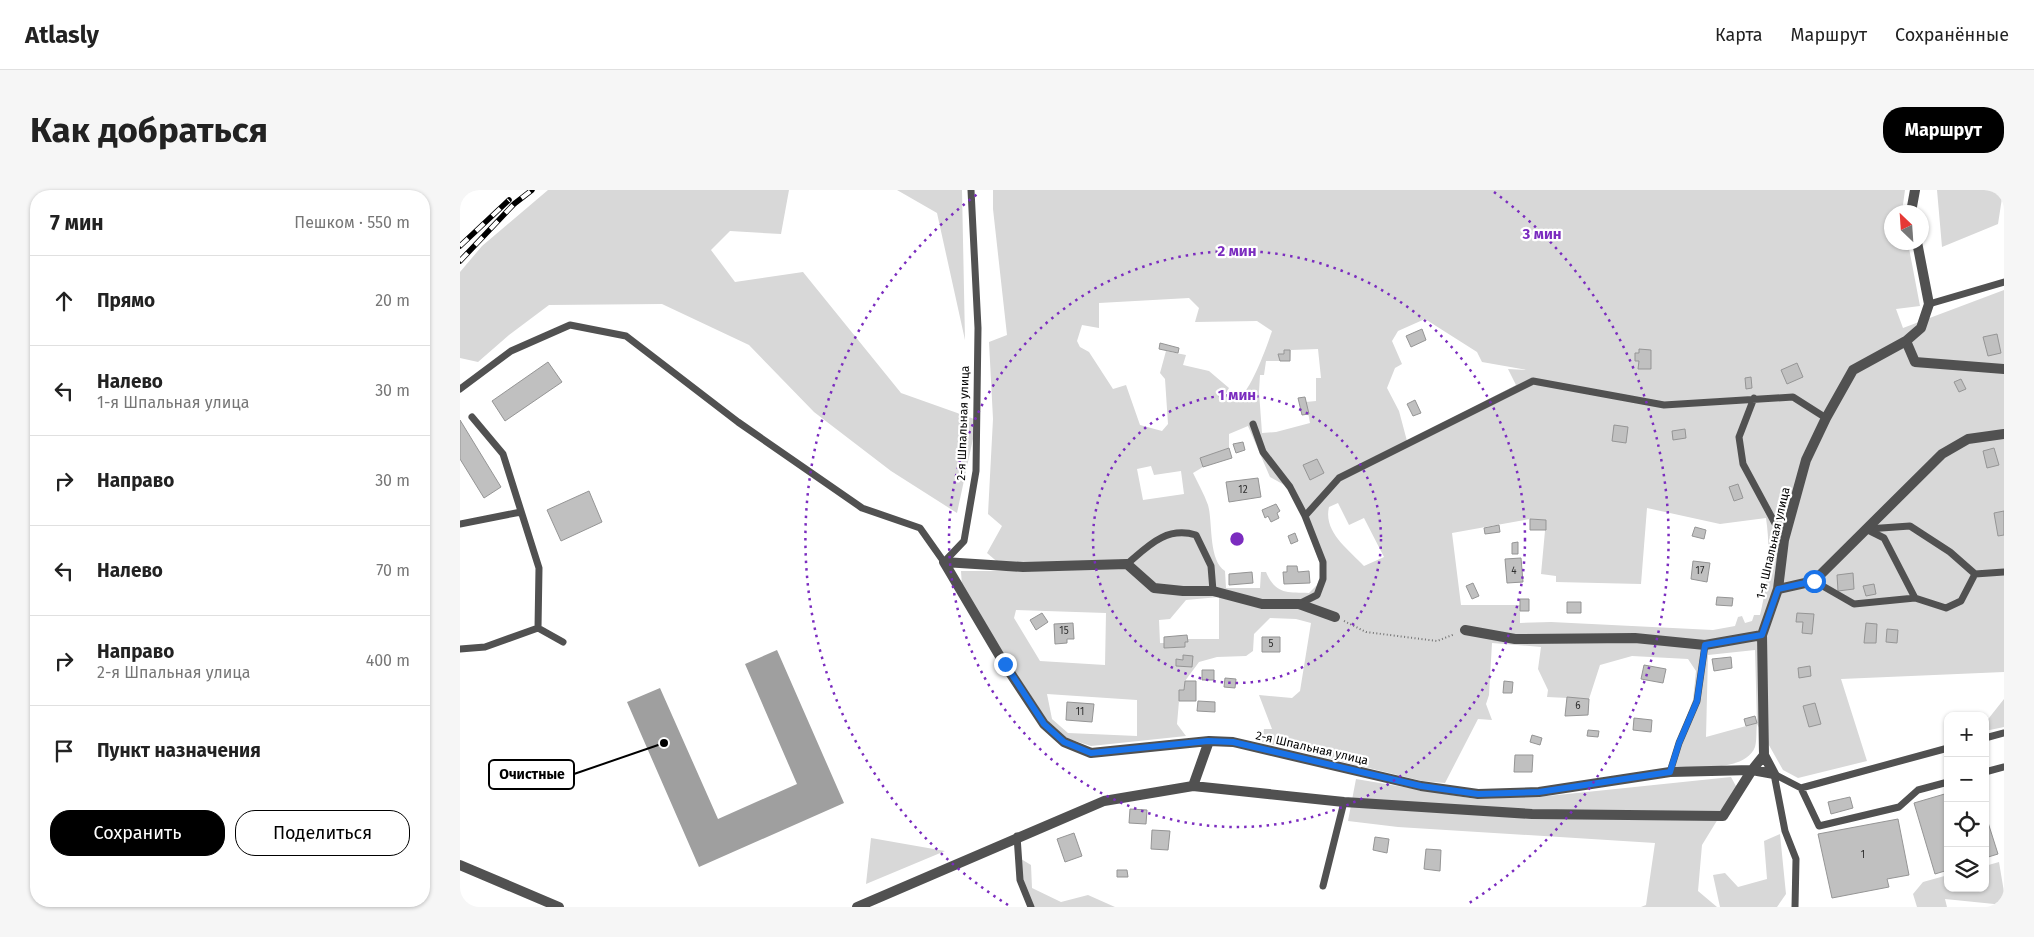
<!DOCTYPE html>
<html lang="ru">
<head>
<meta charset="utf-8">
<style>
	:root { --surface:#fff; --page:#f6f6f6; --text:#222; --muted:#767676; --line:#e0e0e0; --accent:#000 }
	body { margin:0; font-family:"Fira Sans",sans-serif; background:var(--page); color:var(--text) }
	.controls { position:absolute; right:15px; bottom:15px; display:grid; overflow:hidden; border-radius:10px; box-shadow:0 1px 4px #0004 }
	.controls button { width:45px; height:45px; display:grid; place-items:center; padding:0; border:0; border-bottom:1px solid var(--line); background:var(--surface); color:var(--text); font:25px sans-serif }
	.compass { position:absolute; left:1424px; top:15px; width:45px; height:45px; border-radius:50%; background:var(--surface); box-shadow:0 1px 4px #0004; rotate:335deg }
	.stop { position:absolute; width:15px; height:15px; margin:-11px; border:4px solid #1a73e8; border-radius:50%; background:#fff }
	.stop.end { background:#1a73e8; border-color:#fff; box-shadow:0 1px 5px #0008 }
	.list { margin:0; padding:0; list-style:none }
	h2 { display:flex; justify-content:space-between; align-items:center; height:65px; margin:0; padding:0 20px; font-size:21px }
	h2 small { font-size:16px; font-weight:400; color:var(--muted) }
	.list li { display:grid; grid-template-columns:32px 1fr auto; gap:15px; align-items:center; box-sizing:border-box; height:90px; padding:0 20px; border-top:1px solid var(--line) }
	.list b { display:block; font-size:19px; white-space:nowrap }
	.list p { margin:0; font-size:16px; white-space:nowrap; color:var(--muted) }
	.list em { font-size:16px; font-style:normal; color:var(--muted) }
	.actions { display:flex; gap:10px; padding:15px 20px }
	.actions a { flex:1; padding:11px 0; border:1px solid var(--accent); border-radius:20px; text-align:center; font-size:18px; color:var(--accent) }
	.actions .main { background:var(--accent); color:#fff }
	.icon { flex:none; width:28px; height:28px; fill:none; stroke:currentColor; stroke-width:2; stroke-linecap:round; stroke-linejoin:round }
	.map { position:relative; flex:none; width:1544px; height:717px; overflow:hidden; border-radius:20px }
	header { display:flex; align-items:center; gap:30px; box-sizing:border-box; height:70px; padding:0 25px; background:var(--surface); border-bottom:1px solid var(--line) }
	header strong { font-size:24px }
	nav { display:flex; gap:28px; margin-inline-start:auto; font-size:18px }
	.intro { display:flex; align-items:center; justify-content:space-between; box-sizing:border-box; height:120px; padding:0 30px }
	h1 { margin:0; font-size:35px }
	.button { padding:12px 22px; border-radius:20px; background:var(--accent); color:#fff; font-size:18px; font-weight:700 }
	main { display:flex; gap:30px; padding:0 30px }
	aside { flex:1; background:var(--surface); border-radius:20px; box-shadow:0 1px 4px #0004 }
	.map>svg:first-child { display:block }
</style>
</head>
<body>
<header>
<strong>Atlasly</strong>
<nav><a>Карта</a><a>Маршрут</a><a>Сохранённые</a></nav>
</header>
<div class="intro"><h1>Как добраться</h1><a class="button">Маршрут</a></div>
<main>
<aside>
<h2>7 мин<small>Пешком · 550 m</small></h2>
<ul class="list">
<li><svg class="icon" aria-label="ahead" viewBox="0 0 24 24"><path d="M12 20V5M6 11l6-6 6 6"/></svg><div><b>Прямо</b></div><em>20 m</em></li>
<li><svg class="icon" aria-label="left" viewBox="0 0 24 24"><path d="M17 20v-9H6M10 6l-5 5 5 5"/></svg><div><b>Налево</b><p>1-я Шпальная улица</p></div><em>30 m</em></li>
<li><svg class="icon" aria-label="right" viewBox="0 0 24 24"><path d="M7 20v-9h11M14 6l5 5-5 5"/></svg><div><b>Направо</b></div><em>30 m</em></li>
<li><svg class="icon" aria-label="left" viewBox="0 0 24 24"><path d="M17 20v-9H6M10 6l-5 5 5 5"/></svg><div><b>Налево</b></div><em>70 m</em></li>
<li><svg class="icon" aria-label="right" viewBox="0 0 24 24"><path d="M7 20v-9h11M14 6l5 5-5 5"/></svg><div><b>Направо</b><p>2-я Шпальная улица</p></div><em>400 m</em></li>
<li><svg class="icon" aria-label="arrive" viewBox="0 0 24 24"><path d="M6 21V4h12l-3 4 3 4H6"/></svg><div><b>Пункт назначения</b></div></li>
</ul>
<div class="actions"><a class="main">Сохранить</a><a>Поделиться</a></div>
</aside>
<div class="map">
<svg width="1544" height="717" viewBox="0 0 1544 717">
	<rect width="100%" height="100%" fill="#fff"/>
	<path fill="#d8d8d8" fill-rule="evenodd" d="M88,0h241l-8,44 -51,-3 -19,19 24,32 68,-10 98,121 76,27 -20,93 -66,-42 -77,-59 -65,-67 -87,-41 -113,1 -40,30 -31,27 -18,-4v-86l22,-26z
		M437,0h65l3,150 -28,-127z
		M533,0h912l-3,22h-10v30l16,1 12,63 -24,3 7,19 101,-38v382l-163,7 26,82 -69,17 -15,-8 -26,-46c-1,7 0,16 -2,23 -10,26 -65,20 -87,19l25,-66 3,-29 -8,-12 -56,-3 -32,9 -11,34 -42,-2 1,-7 -10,-21 3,-22 -49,-4 -3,52 -3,9 6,16 -14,-1 -33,64 -23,-2 -160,-39 2,-13h8l-13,-34 33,3 8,-7 11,-68 -15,-4 -26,-1 -16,16 -1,17 -7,5 -29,1 -18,5 -14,19 -1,9 -5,11 -2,23 9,12 -95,10 -25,-8 -18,-17 -39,-58 -47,-76 -1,-16h47l-21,-18 15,-27 -14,-12 5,-95 -4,-77 18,-7 -14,-126zM729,108l10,10 -4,14 62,-1 15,10c-5,15 -20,57 -32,66 -1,1 -7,2 -8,3l-7,-5 4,-7 -20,-17 -26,-6 3,-10 -20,-4 -6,22 5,6 3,45 -6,7 -22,-6 -14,-40 -13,4 -24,-37 -9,-5 -3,-6 5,-16 17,3v-25zM965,129l52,33 5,10 45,8 -19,-1 8,16 -109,56 -8,-30 -12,-23 8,-20 7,-4 -10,-23 6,-10zM858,159l3,29h-5v23l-10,1 4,21 -34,9 -14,1 -3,-41 1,-17h4l2,-14h24l1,-11zM788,236l22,51 18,10 15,30 17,47v13l-3,8 -8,8c-22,-1 -33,2 -43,-21h-5l-1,16h-34l-1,-17c-17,-11 -12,-49 -17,-66 -4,-11 -10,-22 -15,-32l10,-6 -3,-9 29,-10v-14zM691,276l3,9 27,-4 3,23 -41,6 -6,-31zM878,313l11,22 15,-7 20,39 -20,9c-15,-16 -41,-34 -35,-59zM1187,318l73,16 46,-6c5,34 2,64 -6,97h-6l-2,6 -7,2 -3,-7 -4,1 -3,9 -22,4 -162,-8 -31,1v-18h-59l-9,-72 78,-14 16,1 -5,54 15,2v6l85,2zM759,407v42h-31v3h-3l-1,5 -19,1 -1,-5h-4l-1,-23 11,-1 16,-19zM556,420l90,3 -1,52 -65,-4 -26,-43zM1295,460l2,73 -51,14 2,-82zM587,504l90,6v36l-69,-3 -16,-14z
		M1477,0h62l3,8 -4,26 -56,23z
		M1544,509v28l-19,4v-8z
		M1271,587l6,11 -35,57 -4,46 19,16h-76l5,-2 9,-62 -257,-16 -50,-6 8,-42 119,20 73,-3z
		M1320,644l6,60 -9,13h-57l-7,-32 12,-2 13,14 29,-8 -3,-38z
		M411,648l74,13 -79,33z
		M561,669l10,6 1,23 29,14 27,-7 27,12h-82l-11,-28z
		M1539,672l5,30v13l-59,-6 2,8h-30l-4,-13 10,-12 25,-7v13h37v-22z"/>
	<path fill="#9f9f9f" d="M317,460l67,153 -145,64 -72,-165 33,-14 58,131 79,-35 -52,-120z"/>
	<path fill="#c0c0c0" stroke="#959595" d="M962,139l4,11 -15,7 -5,-11z
		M1537,144l4,19 -13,3 -5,-19z
		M700,153l19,5 -1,5 -19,-4z
		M1179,159l12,1v19h-13l1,-8h-4v-8h4z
		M824,160h6v11h-10l-2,-7h6z
		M88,172l14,20 -57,39 -13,-20z
		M1337,173l6,14 -16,7 -6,-14z
		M1291,187l1,11 -6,1 -1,-11z
		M1501,189l5,10 -7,3 -5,-10z
		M845,207l4,17 -7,1 -4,-17z
		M955,210l6,13 -8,3 -6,-12z
		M0,230l41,67 -17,11 -24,-39z
		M1154,235l14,2 -2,16 -14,-2z
		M1225,239l1,9 -13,2 -1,-9z
		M783,252l2,8 -9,3 -3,-9z
		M769,258l3,10 -29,9 -3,-9z
		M1534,258l5,17 -12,3 -4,-17z
		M857,269l7,14 -14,7 -7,-15z
		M798,288l3,19 -32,5 -3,-20z
		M1278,294l5,14 -9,3 -5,-14z
		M129,301l13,31 -41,19 -14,-31z
		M816,314l4,7 -3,2 2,5 -8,4 -3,-6 -3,2 -3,-8z
		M1544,321v24l-6,1 -4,-23z
		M1070,329l16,1v10h-16z
		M1039,335l1,7 -15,2 -1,-6z
		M1235,337l11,3 -2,9 -12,-3z
		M835,343l3,8 -7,3 -3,-8z
		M1058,352v12h-6v-11z
		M1061,368l2,24 -16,1 -2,-24z
		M1233,371l17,2 -3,19 -16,-3z
		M827,376h10l1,6 11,-1 1,12 -26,1 -1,-12h4z
		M792,382l1,11 -24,2v-11z
		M1393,383l1,16 -16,2 -1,-16z
		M1013,393l6,13 -7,3 -6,-13z
		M1414,394l2,10 -10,2 -3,-10z
		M1257,407l16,1 -1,8 -16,-1z
		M1060,409h9v12h-9z
		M1107,412h14v11h-14z
		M582,423l6,9 -12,8 -6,-10z
		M1337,423l17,1 -2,20 -10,-1 1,-11h-7z
		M613,433l1,16h-7v4l-12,1 -1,-20z
		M1406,433l11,1 -1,19h-12z
		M1427,439l11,1 -1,13 -11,-1z
		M727,445l1,7h-3v5l-21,1v-11z
		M802,447h18v15h-18z
		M723,465l10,1 -1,11 -16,-1v-7l7,1z
		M1271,467l1,11 -18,3 -2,-12z
		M1184,475l22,4 -3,14 -22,-4z
		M1350,476l1,10 -12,2 -1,-10z
		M742,480h12v10h-12z
		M765,488l11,1 -1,9 -11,-1z
		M725,491h11v20h-17v-11h5z
		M1044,491l9,1 -1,11h-9z
		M1107,507l22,2 -1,16 -23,1z
		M738,511l17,1v10l-18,-1z
		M607,512l27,2 -2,18 -26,-2z
		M1355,513l6,21 -12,3 -6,-21z
		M1295,526l2,7 -11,3 -2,-7z
		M1174,528l18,2 -1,12 -18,-2z
		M1128,540l11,1 -1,6 -11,-1z
		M1072,545l10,3 -2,7 -10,-3z
		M1055,565h18l-1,17h-18z
		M1488,603v77l-13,4 -21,-71z
		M1390,607l3,11 -22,6 -3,-12z
		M670,619l17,1 -1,14 -17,-1z
		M1525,623l13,41 -13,4z
		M1438,629l11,56 -22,4 2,8 -57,11 -14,-64z
		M692,640l18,1 -2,19 -17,-1z
		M614,643l8,23 -17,6 -8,-23z
		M915,647l14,2 -2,14 -14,-3z
		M966,659l15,1 -1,21 -16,-2z
		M657,680h10l1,7h-11z"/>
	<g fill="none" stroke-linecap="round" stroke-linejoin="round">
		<path stroke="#737373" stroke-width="2" stroke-dasharray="1 2.5" stroke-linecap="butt" d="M884,431l22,11 71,9 18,-7"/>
		<path stroke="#515151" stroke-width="7" d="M1469,114l75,-22
			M0,199l51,-38 59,-26 56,11 112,86 124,86 58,20 24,34 20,-21 12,-70 2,-143 -7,-138
			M1294,208l-15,39 4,27 41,76
			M12,227l31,37 36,114 -1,60
			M793,234l10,28 27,35 15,29 18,46v17l-6,16 -18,9
			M845,326l34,-38 194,-97 131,24 129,-8 33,21
			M0,334l61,-12
			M1406,339l18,9 31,60
			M1407,339l43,-3 40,26 25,22
			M667,374c21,-18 39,-38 69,-29l15,31 2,25
			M1354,391l40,23 61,-6 31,10 15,-7 14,-27 29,-2
			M0,459l25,-2 53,-19 25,14
			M1525,548l19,-5
			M1210,582l9,-29 18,-42 8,-56
			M1525,582l19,-5
			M1314,584l27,14 147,-40
			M1314,584l11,57 11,28 -1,48
			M1341,598l18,38 80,-19 19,-17 30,-8
			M557,646l3,44 11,27
			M863,696l21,-84"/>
		<path stroke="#515151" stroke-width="10" d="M1451,22l4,-22
			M1446,151l9,21 89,7
			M484,372l61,103 39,59 20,18 27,11 118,-12 24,1 188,44 57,8 61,-2 131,-20 82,-2 22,4
			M484,372l79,5 104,-3 27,24 29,3h30l49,13h37l36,13
			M1318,399l36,-8 128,-127 26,-15 36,-5
			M1005,440l50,9 120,-1 70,7 57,-10
			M1314,584l-10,-19 -2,-120 16,-46 6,-49 22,-80 20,-42 27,-48 53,-29 15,-13 8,-24 -12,-62
			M733,596l151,16 188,12 191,2 29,-46 12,-15
			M0,675l99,42
			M397,717l247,-106 89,-15 16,-45"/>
		<defs>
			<path id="rail" d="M0,56l49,-46
				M0,71l54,-57 18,-14"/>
		</defs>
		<use href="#rail" stroke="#000" stroke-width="5.5"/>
		<use href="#rail" stroke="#fff" stroke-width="4" stroke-dasharray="11" stroke-linecap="butt"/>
	</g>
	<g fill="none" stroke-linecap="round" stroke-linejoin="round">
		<path stroke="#1a73e8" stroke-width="6" d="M545,474l39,60 20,18 27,11 117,-12 25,1 188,44 57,8 61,-2 131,-20 9,-29 18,-42 8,-56 57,-10 16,-46 36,-8"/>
	</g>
	<g fill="none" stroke="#7b2cbf" stroke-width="2.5" stroke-dasharray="2.5 5">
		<circle cx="777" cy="349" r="144"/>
		<circle cx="777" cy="349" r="288"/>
		<path d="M548 715A432 432 0 0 1 520 2M1034 2A432 432 0 0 1 1006 715"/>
	</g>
	<g text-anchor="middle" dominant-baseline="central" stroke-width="4.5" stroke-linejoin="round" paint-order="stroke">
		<g font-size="10" fill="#303030">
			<text x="783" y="300">12</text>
			<text x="1054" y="381">4</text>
			<text x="1240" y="381">17</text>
			<text x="604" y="441">15</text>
			<text x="811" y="454">5</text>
			<text x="1118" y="516">6</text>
			<text x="620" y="522">11</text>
			<text x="1403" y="665">1</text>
		</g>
		<g font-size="12" fill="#000" stroke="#fff">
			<text transform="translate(503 233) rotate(-88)">2-я Шпальная улица</text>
			<text transform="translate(1313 353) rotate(-77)">1-я Шпальная улица</text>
			<text transform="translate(852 558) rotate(13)">2-я Шпальная улица</text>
		</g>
	</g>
	<circle cx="777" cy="349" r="8" fill="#7b2cbf" stroke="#fff" stroke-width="2.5"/>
	<g font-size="15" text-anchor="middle" font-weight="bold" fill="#7b2cbf" stroke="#fff" stroke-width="4.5" stroke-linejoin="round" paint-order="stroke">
		<text x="1082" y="49">3 мин</text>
		<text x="777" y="66">2 мин</text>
		<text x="777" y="210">1 мин</text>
	</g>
	<path fill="none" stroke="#000" stroke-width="2" d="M204 553L114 584"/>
	<circle fill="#000" stroke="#fff" stroke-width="2" cx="204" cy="553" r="5"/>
	<rect fill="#fff" stroke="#000" stroke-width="2" x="29" y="570" width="85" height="29" rx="5"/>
	<g font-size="14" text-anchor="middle" font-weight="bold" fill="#000">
		<text x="72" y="589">Очистные</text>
	</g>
</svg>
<div class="controls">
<button>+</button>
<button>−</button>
<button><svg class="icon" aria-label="locate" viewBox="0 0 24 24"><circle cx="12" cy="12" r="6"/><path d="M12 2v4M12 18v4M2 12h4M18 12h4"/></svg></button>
<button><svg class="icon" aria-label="layers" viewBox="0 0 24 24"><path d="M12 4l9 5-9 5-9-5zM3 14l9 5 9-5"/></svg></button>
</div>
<svg class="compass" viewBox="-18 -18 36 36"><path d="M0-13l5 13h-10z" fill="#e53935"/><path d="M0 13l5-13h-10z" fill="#767676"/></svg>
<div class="stop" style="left:1354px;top:391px"></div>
<div class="stop end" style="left:545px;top:474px"></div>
</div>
</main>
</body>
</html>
